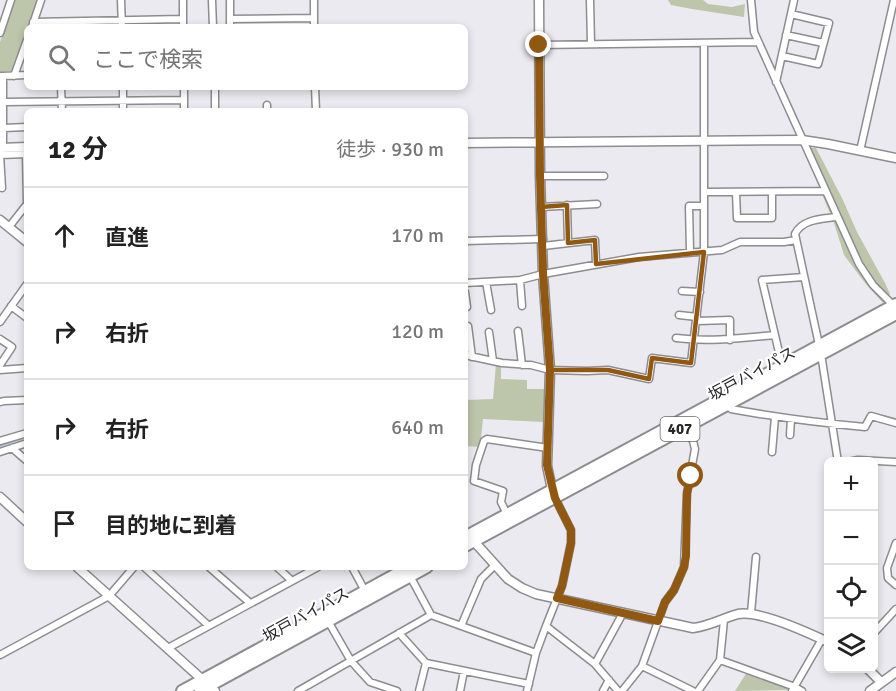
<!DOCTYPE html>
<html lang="ja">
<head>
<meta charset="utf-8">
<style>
	:root { --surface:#fff; --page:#f6f6f6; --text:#222; --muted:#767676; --line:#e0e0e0 }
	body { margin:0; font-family:Signika,"Noto Sans JP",sans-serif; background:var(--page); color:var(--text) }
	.controls { position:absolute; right:18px; bottom:18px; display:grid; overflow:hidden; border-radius:9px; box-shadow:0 3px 9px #0003 }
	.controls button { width:54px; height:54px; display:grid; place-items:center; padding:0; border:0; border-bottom:2px solid var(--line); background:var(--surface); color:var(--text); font:30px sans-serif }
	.stop { position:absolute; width:18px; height:18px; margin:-14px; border:4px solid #915812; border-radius:50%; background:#fff }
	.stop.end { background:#915812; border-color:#fff; box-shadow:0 2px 6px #0008 }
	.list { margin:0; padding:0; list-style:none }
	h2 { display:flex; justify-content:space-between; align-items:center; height:78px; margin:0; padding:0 24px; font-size:26px }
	h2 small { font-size:20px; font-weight:400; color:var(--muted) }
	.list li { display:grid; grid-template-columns:39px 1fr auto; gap:18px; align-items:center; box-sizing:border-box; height:96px; padding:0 24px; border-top:2px solid var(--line) }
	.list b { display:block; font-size:22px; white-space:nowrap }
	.list em { font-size:20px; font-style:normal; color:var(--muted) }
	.icon { flex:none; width:33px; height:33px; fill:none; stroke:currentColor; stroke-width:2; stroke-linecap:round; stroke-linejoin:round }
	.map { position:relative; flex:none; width:896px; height:691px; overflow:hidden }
	.search { position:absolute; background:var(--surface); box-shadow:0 3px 9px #0003; left:24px; top:24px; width:444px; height:66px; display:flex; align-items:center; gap:15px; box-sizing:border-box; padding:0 21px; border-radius:9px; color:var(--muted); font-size:22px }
	.panel { position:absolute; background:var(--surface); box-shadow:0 3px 9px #0003; left:24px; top:108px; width:444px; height:462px; border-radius:9px }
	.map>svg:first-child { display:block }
</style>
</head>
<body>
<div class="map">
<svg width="896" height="691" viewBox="0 0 896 691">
	<rect width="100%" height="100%" fill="#eaeaf0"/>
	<path fill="#bdc6ab" d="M15,0h23l-26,72h-12v-30z
		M668,0h35l5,4 24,3 13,-3 -1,13 -52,-8 -21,-4z
		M803,148h13l26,50 15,34 28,51 5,11 -7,9 -18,-20 -21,-28 -10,-32z
		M496,364l5,2v13l26,1v9h19l-2,33 -61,-3 -3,28 -15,-1v-46l28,-1z
		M747,672l42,15 1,3 -55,1z"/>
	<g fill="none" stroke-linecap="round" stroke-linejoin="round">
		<path stroke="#99b6c9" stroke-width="1.5" d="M0,446l27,-9"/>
		<defs>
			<path id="street" d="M121,0l1,27
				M183,0v27
				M212,0l1,27
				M230,0v27
				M314,0v27
				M590,0l1,44
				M751,0l3,32 105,232 14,21 20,20
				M230,19l84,-1
				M33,22l150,-3
				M32,27l9,-27
				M0,33l11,-33
				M786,35l37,8
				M539,45l219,-3
				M782,56l36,8 11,-41 -38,-9
				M1,76l26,-1
				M14,76l13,-36
				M776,82l18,-82
				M61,87l1,24
				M123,87v24
				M184,87v24
				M215,87v24
				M315,87l1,24
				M3,102l181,-2
				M267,105v6
				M3,128l24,-1
				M3,148v-72
				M860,151l34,-151
				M540,176h64
				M2,188l-2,-33 27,-1
				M704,192l121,-1
				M736,192l1,26h35v-26
				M567,205l1,38
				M541,207l56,-3
				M836,217c-14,2 -34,2 -41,17l26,120 17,108
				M9,227l18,-23 -1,-50
				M465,241l78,-2
				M543,246l52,-6 1,24
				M690,252l-1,-46h15
				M520,280l2,26
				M486,282l5,28
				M465,283l55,-3 23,-6 96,-17 83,-7 18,-8h44l12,-2
				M682,291l18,1
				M465,292l2,15
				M11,306l16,12
				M679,315l18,2
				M697,321l33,-1v20
				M0,322l27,-38
				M468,326l4,31
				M518,331l4,34
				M489,332l4,29
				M676,338c33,4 66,0 99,-3
				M0,339l12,8 -12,18
				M465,355l37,8 29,2 19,5 37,1 21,-1 41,9 3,-21 39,5 13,-111v-209
				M782,365l-20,-85 42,-3
				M0,370l27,-2
				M0,402l4,-1 23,-1
				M727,404l4,5c44,8 89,14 134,18l6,-11 25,7
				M790,435l1,-16
				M0,441l27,-8
				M12,448l15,13
				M0,452l27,-9
				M772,452l3,-35
				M848,462l10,-2 38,2
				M507,514l-6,-12 2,-11 -29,-10 2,-16 8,-24 3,-2 61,9
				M896,543l-9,25 1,10 8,7
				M144,567l65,59
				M209,567l41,36
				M277,567l15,14
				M352,567l13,24
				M410,576l21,39 105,38
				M751,613l5,-56
				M328,621l23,40 19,21 27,9
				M461,626l20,-47 14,-14
				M546,626l49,38 23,27
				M399,633l27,30 103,21
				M874,633l22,-24
				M168,648l150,-81
				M0,655l109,-59 25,-29
				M720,660l75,27 7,4
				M595,664l28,-51
				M642,666l51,25
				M298,691l133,-76
				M419,691l7,-28
				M460,691l4,-20
				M527,691l9,-38 10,-27 16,-40 9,-43v-13l-16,-32
				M603,691l6,-11
				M622,691l20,-25 23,-64 9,-12 10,-23 3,-74 8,-44 -2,-8 -8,-14
				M698,691l22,-31 4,-40
				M792,691l30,-52"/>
			<path id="secondary" d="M539,0l1,176 3,98 7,96 -3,96 6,28
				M465,143l337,-3 26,4 68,14
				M0,148l27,-1
				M0,220l27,22
				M0,497l27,25
				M470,537l38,42 14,9 14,6 157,34c17,-2 30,-10 45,-14 21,-4 71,19 90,28
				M77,567l138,124
				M867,668l14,14
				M870,691l26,-19"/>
			<path id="highway" d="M465,537l431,-233
				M465,546l431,-232
				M182,691l227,-124
				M200,691l227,-124"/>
		</defs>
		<use href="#street" stroke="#8c8c91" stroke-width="9"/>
		<use href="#secondary" stroke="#8c8c91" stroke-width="11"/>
		<use href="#highway" stroke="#8c8c91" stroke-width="14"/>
		<use href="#street" stroke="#fff" stroke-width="6"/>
		<use href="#secondary" stroke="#fff" stroke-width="8"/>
		<use href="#highway" stroke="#fff" stroke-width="10"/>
	</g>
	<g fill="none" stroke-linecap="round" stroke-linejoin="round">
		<path stroke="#915812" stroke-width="8" d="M539,45l1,131 3,98 7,96 -3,95 8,33 16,32v13l-9,43 -5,12 101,23 7,-19 9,-12 10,-23 2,-11 1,-63 4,-17"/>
	</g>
	<path fill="none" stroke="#915812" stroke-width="4.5" stroke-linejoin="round" d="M567,205l1,38 27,-3 1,24 108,-12 -13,111 -39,-5 -3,21 -41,-9h-58l-9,-163z"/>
	<g text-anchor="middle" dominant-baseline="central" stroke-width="4.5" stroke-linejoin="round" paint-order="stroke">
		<rect fill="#fff" stroke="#686869" stroke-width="1.5" x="660.5" y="417" width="39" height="24" rx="4.5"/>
		<g font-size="15" font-weight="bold" fill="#272729">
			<text x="680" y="429">407</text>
		</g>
		<g font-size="16" fill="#272729" stroke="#fff">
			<text transform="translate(752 374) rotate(-28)">坂戸バイパス</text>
			<text transform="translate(306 615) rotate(-29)">坂戸バイパス</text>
		</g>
	</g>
</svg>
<div class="controls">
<button>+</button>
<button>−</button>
<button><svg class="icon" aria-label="locate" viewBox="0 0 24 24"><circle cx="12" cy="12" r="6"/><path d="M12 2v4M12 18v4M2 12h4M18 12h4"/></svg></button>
<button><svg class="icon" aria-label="layers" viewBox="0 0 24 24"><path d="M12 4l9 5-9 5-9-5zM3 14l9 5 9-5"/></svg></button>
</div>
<div class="stop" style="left:691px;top:476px"></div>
<div class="stop end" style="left:539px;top:45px"></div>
<div class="search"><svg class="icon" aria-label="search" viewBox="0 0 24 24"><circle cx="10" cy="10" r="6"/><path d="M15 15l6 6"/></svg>ここで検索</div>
<section class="panel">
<h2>12 分<small>徒歩 · 930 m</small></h2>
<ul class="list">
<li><svg class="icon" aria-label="ahead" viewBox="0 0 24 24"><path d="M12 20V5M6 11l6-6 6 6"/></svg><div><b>直進</b></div><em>170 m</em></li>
<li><svg class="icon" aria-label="right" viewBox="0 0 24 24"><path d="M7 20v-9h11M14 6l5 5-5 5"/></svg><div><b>右折</b></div><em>120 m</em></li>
<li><svg class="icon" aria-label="right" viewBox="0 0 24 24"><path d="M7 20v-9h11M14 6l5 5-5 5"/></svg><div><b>右折</b></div><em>640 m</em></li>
<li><svg class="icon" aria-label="arrive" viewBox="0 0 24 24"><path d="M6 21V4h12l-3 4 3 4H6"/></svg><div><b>目的地に到着</b></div></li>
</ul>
</section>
</div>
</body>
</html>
